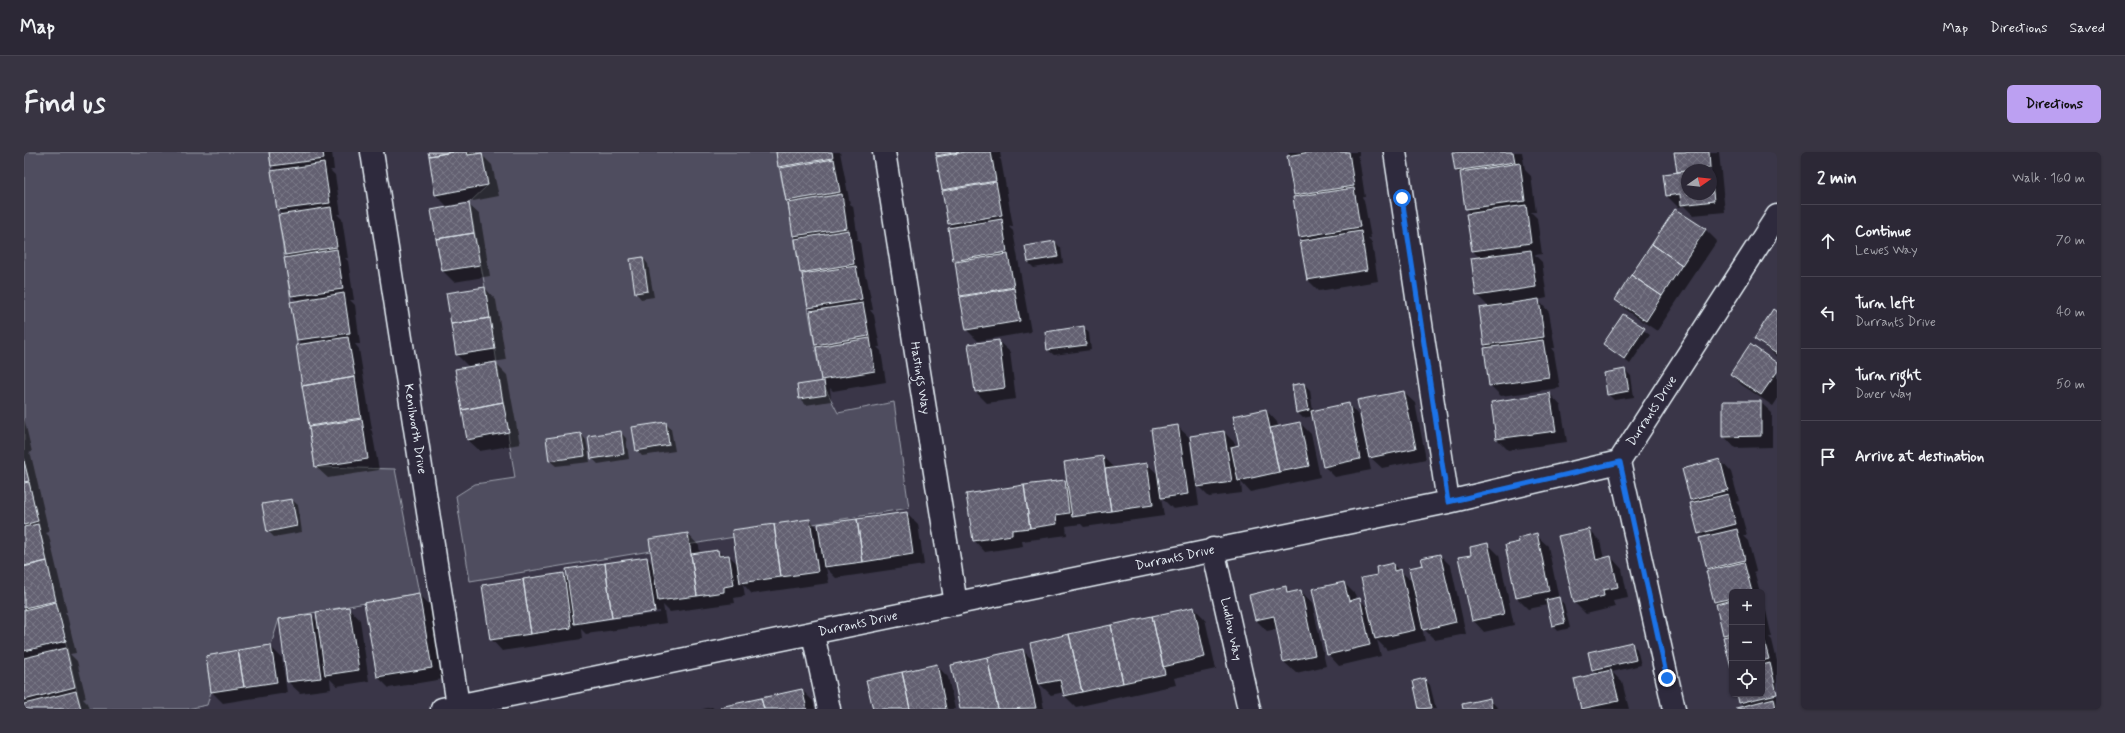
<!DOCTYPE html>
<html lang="en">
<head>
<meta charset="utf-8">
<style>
	:root { --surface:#2c2836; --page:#383442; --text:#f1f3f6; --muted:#a6a6ad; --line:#484451; --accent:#bca0f2 }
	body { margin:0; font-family:Mynerve,sans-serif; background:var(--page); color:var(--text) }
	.controls { position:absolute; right:12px; bottom:12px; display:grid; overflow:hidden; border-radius:6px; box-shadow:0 1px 3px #0004 }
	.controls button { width:36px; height:36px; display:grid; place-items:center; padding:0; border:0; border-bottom:1px solid var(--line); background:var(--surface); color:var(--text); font:20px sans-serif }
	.compass { position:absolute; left:1657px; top:12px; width:36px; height:36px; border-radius:50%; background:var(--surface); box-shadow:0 1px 3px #0004; rotate:76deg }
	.stop { position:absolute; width:12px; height:12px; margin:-9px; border:3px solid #1a73e8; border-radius:50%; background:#fff }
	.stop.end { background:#1a73e8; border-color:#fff; box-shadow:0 1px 4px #0008 }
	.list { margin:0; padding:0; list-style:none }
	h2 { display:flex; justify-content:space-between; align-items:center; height:52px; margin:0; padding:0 16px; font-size:17px }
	h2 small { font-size:13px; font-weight:400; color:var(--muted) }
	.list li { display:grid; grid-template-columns:26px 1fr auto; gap:12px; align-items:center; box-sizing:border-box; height:72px; padding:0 16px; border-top:1px solid var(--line) }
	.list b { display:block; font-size:15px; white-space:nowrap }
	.list p { margin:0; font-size:13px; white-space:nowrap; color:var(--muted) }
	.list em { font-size:13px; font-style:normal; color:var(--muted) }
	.icon { flex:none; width:22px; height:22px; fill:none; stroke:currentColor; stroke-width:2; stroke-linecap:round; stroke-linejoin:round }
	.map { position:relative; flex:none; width:1753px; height:557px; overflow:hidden; border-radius:6px }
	header { display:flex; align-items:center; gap:24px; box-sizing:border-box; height:56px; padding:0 20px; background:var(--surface); border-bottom:1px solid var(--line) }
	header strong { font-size:19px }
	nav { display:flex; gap:22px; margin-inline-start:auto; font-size:14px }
	.intro { display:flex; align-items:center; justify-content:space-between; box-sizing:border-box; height:96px; padding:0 24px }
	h1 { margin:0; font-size:28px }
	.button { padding:10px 18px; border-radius:6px; background:var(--accent); color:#111; font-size:14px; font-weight:700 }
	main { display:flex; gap:24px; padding:0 24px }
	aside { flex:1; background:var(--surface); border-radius:6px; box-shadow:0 1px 3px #0004 }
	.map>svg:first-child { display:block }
</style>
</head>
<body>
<header>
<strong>Map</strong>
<nav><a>Map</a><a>Directions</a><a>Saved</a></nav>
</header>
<div class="intro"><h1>Find us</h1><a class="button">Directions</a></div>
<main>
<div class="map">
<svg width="1753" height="557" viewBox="0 0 1753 557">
	<defs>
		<pattern id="building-cross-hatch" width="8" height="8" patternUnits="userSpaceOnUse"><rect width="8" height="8" fill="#636171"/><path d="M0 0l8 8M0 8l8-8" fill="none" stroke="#797886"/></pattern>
	</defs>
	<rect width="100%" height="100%" fill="#3a3648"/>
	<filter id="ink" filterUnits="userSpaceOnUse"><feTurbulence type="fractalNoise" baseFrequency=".025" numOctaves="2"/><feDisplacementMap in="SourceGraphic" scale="8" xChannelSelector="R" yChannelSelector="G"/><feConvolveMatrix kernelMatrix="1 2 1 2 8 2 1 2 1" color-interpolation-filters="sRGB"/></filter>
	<g filter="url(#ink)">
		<path fill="#504e5f" stroke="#9ca0ac" d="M0,0h245l46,315 80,2 24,124 -140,26 -8,26 -65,11 5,36 -4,13 -20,4h-106l-57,-248z
			M443,0h309l10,49 2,2 12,69 2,2 19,106 17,33 56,-11 15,106 -439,73 -14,-85 19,-12 40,-6 -30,-191 -16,-84 19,-18 -6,-32 -14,2z"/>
		<path fill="#0007" fill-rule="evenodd" d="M246,0h62l2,18h-4l5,5 6,39h-4l5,5 6,39h-3l3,3 6,39h-4l5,5 5,39h-5l4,5 13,80h-2l2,2 7,39 -51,8 -12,-11 -4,-39 -2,-3 -7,-80 -5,-5 -6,-38 5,-1 -5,-5 -2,-38 -4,-3 -3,-40 -5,-5 -1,-39 -5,-5z
			M405,0h47v3l5,-1 11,11 7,31 -52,10 -11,-11z
			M753,0h63l10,52 3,2 5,33h-2l4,3 5,34 2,2 6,32h-3l4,5 6,32h-3l4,4 5,31 -53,9 -3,-3 1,13 -25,4 -6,-6 24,-17 -2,-2 -5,-32h2l-3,-3 -2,-33 -5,-5 -6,-33 -2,-2 -3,-32 -4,-4 -5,-33 -2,-2z
			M913,0h63l1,6h-2l2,2 12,66 -4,1 4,4 18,101 -53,9 -11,-11 -5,-32 1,-1 -9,-36 -1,-33 -4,-4 -12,-66 2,-1z
			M1264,0h71v3l-2,1 2,2 6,39h-3l2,3 7,38 -3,1 4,4 6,38 -59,10 -11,-11 -4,-39 -4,-4 -6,-39h3l-3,-3 -3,-39z
			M1429,0h69l3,18 6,6 5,36h-5l6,6 5,36 -7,1 7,7 5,36 -9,2 11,12 6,36h-4l3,4 6,36 -59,8 -11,-11 -1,-37 -4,-3 -5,-36 9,-2 -12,-12 3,-37 -7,-7 -2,-37 -5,-5 -4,-33 -6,-6z
			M1651,0h44l6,60 -32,3 -9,-9 -6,1 -11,-11 11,-23zM1663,18h24v24h-24z
			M444,52l12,11 10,61 -36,6 -11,-11 -11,-61z
			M1652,58l30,20 11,11 -60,90 -30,-20 -11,-11z
			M1031,90l6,6 2,15 -29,5 -6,-6z
			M619,106l5,6 6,33 -13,2 -5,-6 -5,-33z
			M461,136l11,12 10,60 -38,6 -11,-11z
			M1753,161v44l-22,-18z
			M1599,163l27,20 -20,29 -26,-20z
			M1059,175l6,6 2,17 -37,5 -6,-5z
			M974,189l12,11 6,47 -29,4 -11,-11z
			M471,211l12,12 13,69 -40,7 -12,-11 -12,-70z
			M1753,212v36l-4,6 -31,-21 -11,-11z
			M1601,218l6,6 3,21 -20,3 -6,-6z
			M1280,232l6,6 3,21 35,-7 11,12 12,54 -36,7 -11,-11 -11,-50 -10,2 -6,-6z
			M1379,240l12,11 11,56 -44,9 -12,-11z
			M1526,242l11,12 6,36 -59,8 -11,-11 -5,-36z
			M1736,250l12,11v34l-37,1 -11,-12z
			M1242,258l11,12 1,5 22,-4 11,11 9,43 -70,15 -9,-10 1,11 -33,4 -11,-11 26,-54 11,11 1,4 5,-1z
			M0,266l8,34 -3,1 2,2 18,77 -3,1 3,3 18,76h-2l2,3 9,38 -6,1 7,7 9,37 -3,1 4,4 2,6h-65z
			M641,271l6,6 4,22 -33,5 -5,-6z
			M1153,274l12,11 10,68 -26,4 -12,-12 3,19 -80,11 -3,-3 -15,2 1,9 -45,6 1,5 -38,6 -11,-12 90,-59 4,3 35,-27 11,11 33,-4 12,11z
			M596,280l6,6 3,21 -31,5 -6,-6z
			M557,282l5,6 4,22 -34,4 -6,-5z
			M1696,308l11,12 8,29 -3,1 3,4 8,29 -4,1 5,5 8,30 -3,1 2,2 5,18h-28v76l-5,-31 -3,-2 -6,-30 -3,-3 -4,-31 -3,-2 -8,-30 4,-1 -5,-5 -4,-30 -4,-4z
			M268,348l6,5 4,27 -28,5 -6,-6 -5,-27z
			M883,361l11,11 6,41 -88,13 -10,-10 3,15 -77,11 -9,-10 2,12 -11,2 1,5 -65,9 -7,-7 3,18 -80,11 -5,-5 1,10 -80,12 -11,-12 72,-65 6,6 78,-22 7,8 34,-32 11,12 1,7 18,-2 6,6 5,-1 10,9 71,-45 9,9zM636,459v2l-77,10v-2z
			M1565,378l11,11 4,18 7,-2 11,12 6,29 -15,3 2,6 -29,7 -12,-12z
			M1512,383l12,11 11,53 5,5 6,24 -12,3 -5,-6 -5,-20 -20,4 -11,-11 -11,-52 14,-3z
			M1464,392l11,11 15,70 -30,7 -11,-12 -1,-64z
			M1416,403l11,11 15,68 -31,6 -13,-13 3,14 -38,9 -10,-10 4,16 -42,10 -11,-12 16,-71 11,11 2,6 2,-1 11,11 8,-35 14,-11 22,19 10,-17z
			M1261,436l6,5 10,-2 11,12 14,63 -30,7 -12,-11 -7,-33 -10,2 -11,-11 -6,-25z
			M395,442l11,11 13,74 -54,9 -11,-11 -13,-74z
			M1738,453l3,2 7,30h-3l3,3 5,21v48h-40l7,-2 -4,-4 -2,-9h24z
			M325,456l11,12 9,61 -32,5 -7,-7 1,10 -31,4 -12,-11 23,-67 7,7z
			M1170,456l11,11 11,50 -42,9 2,7 -100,22 -11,-11 -1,-4 -13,3 -12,-12 5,26h-83l61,-59 13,12z
			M1607,492l6,5 4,16 -29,7 10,10 7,27h-47l-7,-29 23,-6 -5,-5z
			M246,494l12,12 5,35 -64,10 -11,-11 -5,-36z
			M912,513l12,12 7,32h-81z
			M1401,528l5,5 6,24h-16l-6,-27z
			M778,538l11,11 2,8h-93z
			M1465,547l10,10h-35z
			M688,555l2,2h-12z"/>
		<path fill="url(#building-cross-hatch)" stroke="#e8f1f8" d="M245,0h54l1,7 -53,7z
			M404,0h25l-24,4z
			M429,0h14l1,3 14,-2 6,32 -53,10 -6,-39z
			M752,0h56l1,6 -55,9z
			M912,0h23l-23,4z
			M941,0h26l5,29 -54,9 -6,-33z
			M1286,0h39l5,34 -60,9 -7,-39z
			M1428,0h61l2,10 -60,9z
			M1650,0h35l1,16 -33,4z
			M810,7l6,33 -54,9 -6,-33z
			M300,11l6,40 -53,7 -6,-39z
			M1496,11l5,38 -60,8 -5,-37z
			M1663,19v23h24v-19l3,26 -33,4 -1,-11 -14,2 -3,-22z
			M972,30l6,33 -54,9 -6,-33z
			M1330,36l6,39 -61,10 -6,-40z
			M818,42l5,34 -54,8 -5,-33z
			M445,51l5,30 -38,6 -5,-29z
			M1502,53l5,38 -59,8 -6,-37z
			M307,55l6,40 -52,8 -7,-40z
			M1651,57l31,20 -24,36 -30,-21z
			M978,67l5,33 -54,9 -5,-33z
			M825,78l5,34 -54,9 -5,-34z
			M1337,79l6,39 -60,10 -7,-39z
			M450,81l6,32 -38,6 -6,-32z
			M1031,89l3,16 -30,5 -3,-16z
			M1628,92l30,21 -20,31 -31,-21z
			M313,97l6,40 -52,7 -7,-38z
			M1507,98l5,37 -60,9 -5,-38z
			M984,102l6,33 -54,9 -5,-34z
			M619,105l5,34 -13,2 -5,-34z
			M832,114l6,33 -54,9 -6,-34z
			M1607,123l31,21 -16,25 -31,-21z
			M461,135l5,31 -39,6 -5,-31z
			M990,136l6,33 -54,9 -6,-33z
			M320,141l6,40 -53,7 -7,-38z
			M1515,147l5,38 -60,8 -5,-37z
			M839,151l6,33 -54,9 -5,-34z
			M1749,157l4,3v42l-23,-15z
			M1599,162l22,14 -21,31 -21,-15z
			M466,166l5,31 -39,6 -5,-31z
			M1060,174l2,19 -39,5 -2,-18z
			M324,185l7,40 -53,9 -6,-41z
			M846,186l5,33 -54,9 -5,-33z
			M975,188l6,48 -30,4 -7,-48z
			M1519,188l6,37 -60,9 -5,-38z
			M1726,192l27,19v9l-16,23 -31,-21z
			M472,210l7,40 -41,8 -7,-41z
			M1601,217l4,22 -22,4 -3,-22z
			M331,225l6,41 -52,8 -7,-40z
			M800,229l2,14 -27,4 -2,-14z
			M1280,231l5,27 -13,3 -4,-28z
			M1380,239l12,57 -47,10 -12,-58z
			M1526,241l6,38 -60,8 -5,-37z
			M1699,249h38v35l-38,1z
			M479,250l6,30 -42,8 -5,-30z
			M1325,251l11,56 -37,8 -12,-56z
			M1242,257l13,63 -41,9 -7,-34 8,-2 -6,-29z
			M338,267l6,40 -53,8 -6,-40z
			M642,270l3,23 -33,6 -4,-24z
			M1276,270l9,44 -30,6 -9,-44z
			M1154,273l10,69 -27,4 -10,-69z
			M597,279l3,23 -33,5 -3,-23z
			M1200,279l8,51 -35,5 -7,-51z
			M557,281l4,23 -36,5 -3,-23z
			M1079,304l8,55 -39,6 -8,-55z
			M1696,307l8,31 -38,10 -8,-31z
			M0,309l5,20 -5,1z
			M1123,311l6,42 -42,6 -6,-42z
			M1041,328l4,33 -13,2 1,9 -27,4 -6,-43z
			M5,330l9,39 -14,4v-42z
			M1000,333l6,43 -18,2v5l-39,6 -7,-47z
			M1704,342l8,30 -38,10 -8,-31z
			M268,347l5,27 -30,6 -5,-28z
			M883,360l6,42 -50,8 -6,-43z
			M786,367l8,53 -37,5 -7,-53z
			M833,367l6,43 -39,5 -6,-43z
			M14,372l9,37 -23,5v-39z
			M750,372l7,53 -41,6 -8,-53z
			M1566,377l6,31 15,-4 7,31 -15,3 1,6 -30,7 -16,-67z
			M1713,377l8,31 -38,9 -8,-31z
			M664,381l9,63 -39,5 -9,-62z
			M1513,381l12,58 -33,7 -11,-53 14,-3 -1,-4z
			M1464,391l16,71 -32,7 -14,-64 13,-2 -1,-8z
			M694,398l1,6 10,-1 5,30 -10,2v5l-27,4 -6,-42z
			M1416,402l16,68 -33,8 -14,-62 14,-3 -2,-7z
			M623,405l8,55 -43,6 -7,-55z
			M23,409l9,40 -32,7v-41z
			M1720,410l8,30h-20v6l-18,4 -8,-31z
			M581,411l7,55 -38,6 -8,-55z
			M1369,411l1,8 7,-2 14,61 -40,9 -14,-61 16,-3 -1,-8z
			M540,421l7,55 -40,6 -8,-55z
			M499,427l8,55 -41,6 -8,-55z
			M1320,430l5,19 11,-3 10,47 -43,10 -15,-66z
			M1262,434l1,7 14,-3 14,65 -32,7 -9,-46 -19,4 -6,-25z
			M395,441l13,75 -55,9 -13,-74z
			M1535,445l6,26 -13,3 -6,-26z
			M1708,448v33l-9,2 -7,-31z
			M32,450l10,39 -42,10v-41z
			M325,455l10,63 -34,5 -9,-63z
			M1170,455l11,50 -42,10 -11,-51z
			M288,462l9,64 -34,4 -8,-63z
			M1128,464l13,58 -42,9 -12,-58z
			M1087,473l12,58 -41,9 -13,-58z
			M1738,481l7,26 -7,2z
			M1045,482l13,58 -18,4 -4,-16 -21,4 -9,-41z
			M1708,483v33h-1l-8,-31z
			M1608,490l4,18 -44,10 -4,-18z
			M247,493l6,37 -33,5 -6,-37z
			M42,496l9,39 -51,13v-42z
			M999,497l13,59 -38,1 -11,-52z
			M214,498l6,37 -33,5 -5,-36z
			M963,505l11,52h-38l-9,-44z
			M1746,511l7,31 -38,9 -2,-9h25v-29z
			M913,512l9,45h-36l-8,-37z
			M1587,518l8,31 -38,8 -7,-30z
			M878,520l8,37h-37l-7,-29z
			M1401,526l6,30 -12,1 -6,-28z
			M778,537l5,20h-43l-3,-11z
			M52,539l5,18h-57v-5z
			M737,546l3,11h-43l-1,-2z
			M1466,546l2,11h-29l-1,-5z
			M1750,546l2,11h-40v-1z"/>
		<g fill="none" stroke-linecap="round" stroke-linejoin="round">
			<defs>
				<path id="minor" d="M348,0l86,553
					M860,0l72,452
					M1371,0l53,350
					M1595,310l55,247
					M1189,397l36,160
					M789,482l16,75
					M418,557l1006,-207 171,-40 158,-246"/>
			</defs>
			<use href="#minor" stroke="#e8f1f8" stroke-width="25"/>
			<use href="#minor" stroke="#2f2a3d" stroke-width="22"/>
		</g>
	</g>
	<g fill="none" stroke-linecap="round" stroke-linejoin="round" filter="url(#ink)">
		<path stroke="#1a73e8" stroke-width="5" d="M1378,46l46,304 172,-40 47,216"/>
	</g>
	<g text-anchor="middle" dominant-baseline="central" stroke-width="3" stroke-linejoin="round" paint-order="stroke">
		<g font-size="13" fill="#e8f1f8" stroke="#2f2a3d">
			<text transform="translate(896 226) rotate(81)">Hastings Way</text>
			<text transform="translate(1628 259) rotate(-57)">Durrants Drive</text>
			<text transform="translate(391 277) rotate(81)">Kenilworth Drive</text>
			<text transform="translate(1151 406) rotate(-12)">Durrants Drive</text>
			<text transform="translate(834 472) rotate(-12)">Durrants Drive</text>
			<text transform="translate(1207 477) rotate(78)">Ludlow Way</text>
		</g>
	</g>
</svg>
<div class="controls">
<button>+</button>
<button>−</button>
<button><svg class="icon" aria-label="locate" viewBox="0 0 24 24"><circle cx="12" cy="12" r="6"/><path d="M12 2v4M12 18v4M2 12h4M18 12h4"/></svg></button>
</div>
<svg class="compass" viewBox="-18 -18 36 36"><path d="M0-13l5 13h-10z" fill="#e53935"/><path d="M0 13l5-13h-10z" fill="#a6a6ad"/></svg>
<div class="stop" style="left:1378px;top:46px"></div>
<div class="stop end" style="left:1643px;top:526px"></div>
</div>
<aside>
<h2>2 min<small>Walk · 160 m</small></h2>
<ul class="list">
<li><svg class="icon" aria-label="ahead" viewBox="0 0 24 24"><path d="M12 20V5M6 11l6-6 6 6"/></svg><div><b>Continue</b><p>Lewes Way</p></div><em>70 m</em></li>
<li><svg class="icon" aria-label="left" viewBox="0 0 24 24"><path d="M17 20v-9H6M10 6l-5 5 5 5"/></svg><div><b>Turn left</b><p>Durrants Drive</p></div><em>40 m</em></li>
<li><svg class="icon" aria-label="right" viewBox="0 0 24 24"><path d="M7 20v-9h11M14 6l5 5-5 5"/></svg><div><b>Turn right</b><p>Dover Way</p></div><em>50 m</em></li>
<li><svg class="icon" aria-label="arrive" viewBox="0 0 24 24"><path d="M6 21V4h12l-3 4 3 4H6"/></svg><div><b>Arrive at destination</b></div></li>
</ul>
</aside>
</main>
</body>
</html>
